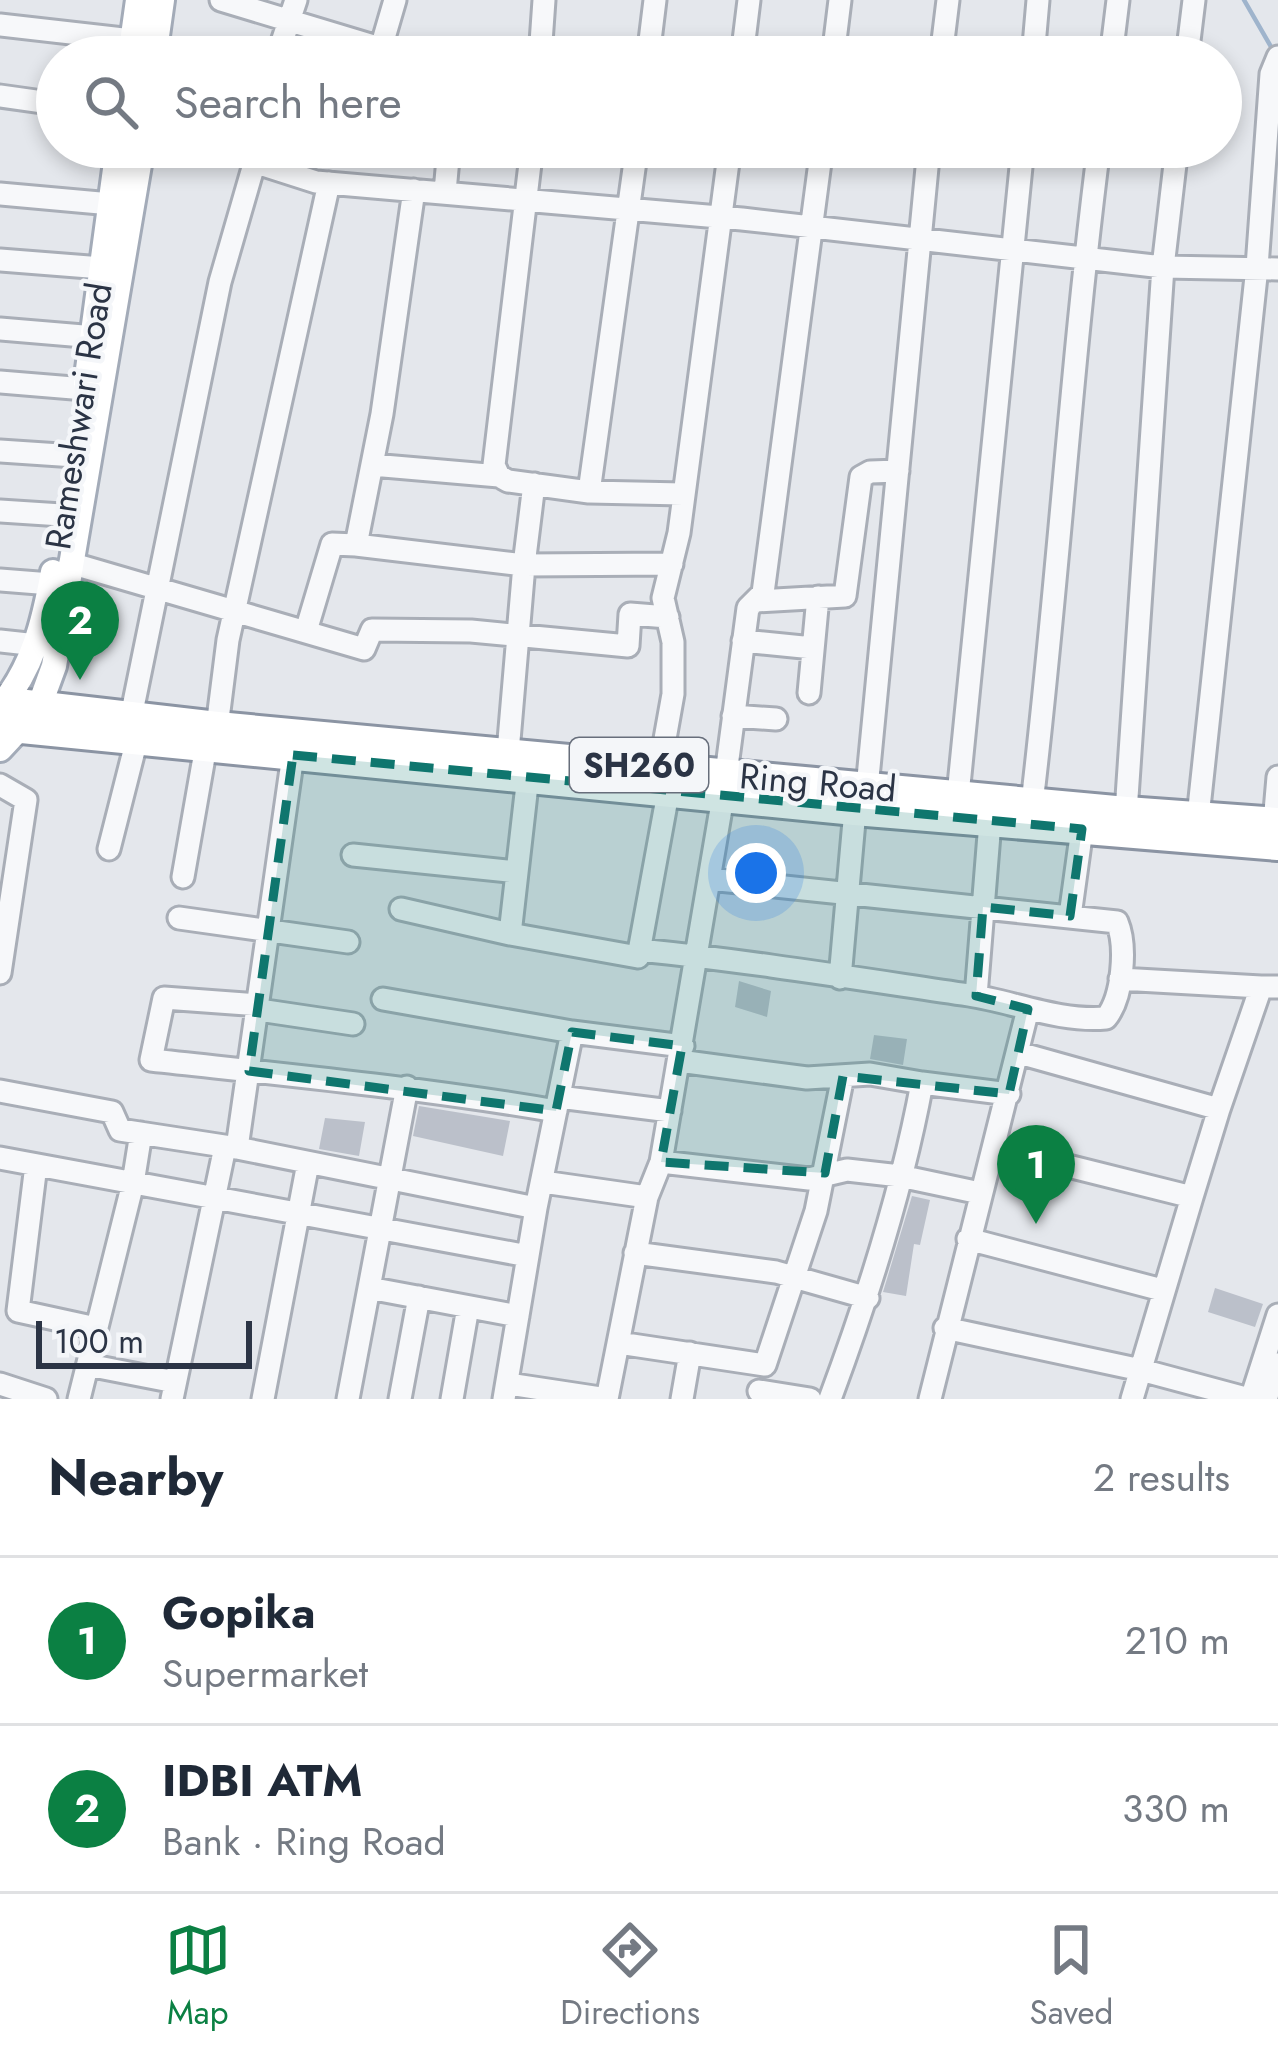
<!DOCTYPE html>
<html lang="en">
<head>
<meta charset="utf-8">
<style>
	:root { --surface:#fff; --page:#f2f2f3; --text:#1f2937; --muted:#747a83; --line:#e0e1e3; --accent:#0b8043 }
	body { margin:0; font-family:Jost,sans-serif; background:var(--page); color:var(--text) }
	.scale { position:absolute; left:36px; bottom:30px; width:216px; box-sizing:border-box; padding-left:12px; border:6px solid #2b3445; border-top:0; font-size:33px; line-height:42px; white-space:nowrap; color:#2b3445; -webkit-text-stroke:9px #f4f6f9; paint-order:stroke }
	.you { position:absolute; left:756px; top:873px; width:42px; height:42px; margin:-30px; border:9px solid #fff; border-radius:50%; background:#1a73e8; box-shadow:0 0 0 18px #1a73e833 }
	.badge { display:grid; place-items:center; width:78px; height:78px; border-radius:50%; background:var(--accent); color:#fff; font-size:39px; font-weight:700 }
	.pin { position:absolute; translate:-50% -99px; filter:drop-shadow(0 3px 6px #0008) }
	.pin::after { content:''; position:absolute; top:63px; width:42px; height:36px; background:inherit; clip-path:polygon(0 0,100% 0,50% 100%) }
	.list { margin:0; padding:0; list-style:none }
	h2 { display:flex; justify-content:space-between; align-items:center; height:156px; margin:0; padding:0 48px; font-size:51px }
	h2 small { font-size:39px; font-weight:400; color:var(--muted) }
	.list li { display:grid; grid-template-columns:78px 1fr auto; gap:36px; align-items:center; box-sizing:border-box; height:168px; padding:0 48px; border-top:3px solid var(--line) }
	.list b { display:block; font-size:45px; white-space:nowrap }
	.list p { margin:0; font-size:39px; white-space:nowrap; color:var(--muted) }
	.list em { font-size:39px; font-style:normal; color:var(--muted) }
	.icon { flex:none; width:66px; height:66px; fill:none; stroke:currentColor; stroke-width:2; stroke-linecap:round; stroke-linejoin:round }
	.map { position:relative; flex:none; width:1278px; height:1399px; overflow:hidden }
	.search { position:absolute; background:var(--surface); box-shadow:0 6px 18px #0003; left:36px; right:36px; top:36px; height:132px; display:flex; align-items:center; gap:30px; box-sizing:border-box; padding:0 42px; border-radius:66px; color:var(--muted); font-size:45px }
	.sheet { height:492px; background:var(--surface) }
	nav { display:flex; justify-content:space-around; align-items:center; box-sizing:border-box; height:168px; border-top:3px solid var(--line); background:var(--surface); font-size:33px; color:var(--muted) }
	nav a { display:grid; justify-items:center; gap:6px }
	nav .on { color:var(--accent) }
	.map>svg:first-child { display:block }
</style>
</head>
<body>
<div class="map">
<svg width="1278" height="1399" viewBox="0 0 1278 1399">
	<rect width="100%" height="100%" fill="#e4e7ec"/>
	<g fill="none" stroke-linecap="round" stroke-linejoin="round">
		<path stroke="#9fb4cc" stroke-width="4.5" d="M1244,0l30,52"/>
	</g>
	<path fill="#bbc0ca" d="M739,981l32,10 -4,26 -32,-10z
		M874,1035l33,4 -4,26 -33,-6z
		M419,1106l91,15 -7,35 -90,-20z
		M325,1118l40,4 -6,34 -40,-7z
		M912,1196l18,4 -10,45 -6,-1 -8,52 -23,-4z
		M1215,1288l48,16 -8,23 -47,-15z"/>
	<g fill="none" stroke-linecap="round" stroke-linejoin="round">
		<defs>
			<path id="minor" d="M221,0l189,57
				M0,25l132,15
				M381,48l14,-48
				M277,57l19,-57
				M540,57l4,-57
				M648,57l7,-57
				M742,57l7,-57
				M833,57l7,-57
				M941,57l7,-57
				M1033,57l5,-57
				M1111,57l7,-57
				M1187,57l7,-57
				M0,96l57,8
				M254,147l9,18 53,17 426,37 421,48 115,2
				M532,147l-38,318 5,11 9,5 81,11 48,-345
				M414,190l-32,224 -26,131 168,20 10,-81
				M445,192l4,-45
				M0,194l111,10
				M0,260l102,8
				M0,329l107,9
				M0,382l85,7
				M0,451l75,5
				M372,465l127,11
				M589,492l94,2
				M0,511l77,5
				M70,563l294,86 8,-19 99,1 157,15 2,-32 38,3
				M0,580l51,4
				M756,601l89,-5 16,-119 9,-5 28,-1
				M306,631l26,-87 24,1
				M0,641l37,4
				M743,641l70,7
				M809,693l9,-96
				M733,716l43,3
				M131,717l89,-435 37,-128
				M217,727l11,-87 101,-457
				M508,752l16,-187 148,-1
				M660,767l13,-73v-52l-10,-44 16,-65 51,-386
				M726,774l22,-166 15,-15 59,-446
				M528,776l-18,158 128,23 30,-164
				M0,785l26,15 -26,173
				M867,788l62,-641
				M958,795l65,-648
				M1032,803c26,-218 39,-438 67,-656
				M1126,812l37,-545 14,-120
				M1198,817l59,-550 14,-193 7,-17
				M1274,823l4,-46
				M109,849l28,-110
				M353,855l164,17
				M183,877l23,-131
				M401,909l109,25
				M1070,916l12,-87
				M179,918l169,24
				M639,950c110,11 221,29 330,45 45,7 90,27 137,23 17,-21 21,-72 11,-96l-408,-43
				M840,978l15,-168
				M1120,979l141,8
				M976,996l14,-174
				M383,999l189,33 111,14
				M259,1005l-95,-7 -13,62c136,15 271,28 405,51
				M259,1010l94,14
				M679,1061l128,17 63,-4 52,9
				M0,1091l112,21 8,18 117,18 299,60
				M559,1097l111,14
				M1219,1109l42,-122h17
				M237,1148l56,-393
				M996,1148l196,49 27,-88 -200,-56
				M0,1158l528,98
				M661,1162l148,17 38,-9 53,6 80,17
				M36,1165l-18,146 78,17
				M543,1182l104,15
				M968,1239l194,51
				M635,1253l141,19 92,26
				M369,1288l149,28
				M945,1328l196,42 108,29
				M619,1343l146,22 51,-154 27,-135
				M88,1365l87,17
				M0,1384l46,15
				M508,1384l99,15 40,-202 14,-35 62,-365
				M759,1391l51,8
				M79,1399l54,-216 8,-50
				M172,1399l53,-252
				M263,1399l45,-236
				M348,1399l59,-312
				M400,1399l19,-102
				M452,1399l16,-92
				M504,1399l32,-191 36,-176
				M682,1399l8,-46
				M830,1399c38,-102 72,-208 92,-316l87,11
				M930,1399l98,-390
				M1132,1399l60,-202
				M1251,1399l27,-84
				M1266,1399l12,-35"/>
			<path id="major" d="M130,57l8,-57
				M154,57l8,-57
				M86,384l32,-237
				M0,707c33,-39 44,-85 53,-135
				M0,749l39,-42 15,-41 88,-519"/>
			<path id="highway" d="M0,702l217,25 909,85 152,11
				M0,726l855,84 423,35"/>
		</defs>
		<use href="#minor" stroke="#a9aeb7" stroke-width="27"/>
		<use href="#major" stroke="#a3abb8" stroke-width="30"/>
		<use href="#highway" stroke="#8b94a3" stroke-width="36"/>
		<use href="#minor" stroke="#f7f8fa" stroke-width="21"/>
		<use href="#major" stroke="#fff" stroke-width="24"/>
		<use href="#highway" stroke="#fff" stroke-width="30"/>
	</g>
	<path fill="#0f766e" fill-opacity="0.2" stroke="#0f766e" stroke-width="9" stroke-dasharray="24 15" stroke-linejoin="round" d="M293,755l789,74 -12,87 -87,-9 -7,89 52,13 -19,85 -166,-18 -18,97 -164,-11 21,-116 -110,-14 -16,79 -307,-40z"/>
	<g text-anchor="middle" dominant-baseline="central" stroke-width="9" stroke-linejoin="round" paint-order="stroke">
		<rect fill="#f4f6f9" stroke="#676e7b" stroke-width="3" x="570" y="738" width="138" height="54" rx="9"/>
		<g font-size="33" font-weight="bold" fill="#2b3445">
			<text x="639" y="765">SH260</text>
		</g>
		<g font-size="36" fill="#2b3445" stroke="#f4f6f9">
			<text transform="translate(78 416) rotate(-81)">Rameshwari Road</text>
			<text transform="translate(818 782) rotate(5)">Ring Road</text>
		</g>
	</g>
</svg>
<div class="scale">100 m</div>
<div class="you"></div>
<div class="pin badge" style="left:1036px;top:1224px">1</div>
<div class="pin badge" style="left:80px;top:680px">2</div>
<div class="search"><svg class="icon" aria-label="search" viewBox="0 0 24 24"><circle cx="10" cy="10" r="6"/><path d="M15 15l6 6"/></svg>Search here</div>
</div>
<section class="sheet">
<h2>Nearby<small>2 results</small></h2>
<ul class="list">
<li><span class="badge">1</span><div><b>Gopika</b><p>Supermarket</p></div><em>210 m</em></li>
<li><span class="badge">2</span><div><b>IDBI ATM</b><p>Bank · Ring Road</p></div><em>330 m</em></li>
</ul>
</section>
<nav>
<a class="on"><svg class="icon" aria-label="map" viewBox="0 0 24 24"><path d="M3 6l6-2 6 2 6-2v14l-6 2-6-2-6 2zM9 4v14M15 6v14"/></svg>Map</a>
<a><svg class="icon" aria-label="directions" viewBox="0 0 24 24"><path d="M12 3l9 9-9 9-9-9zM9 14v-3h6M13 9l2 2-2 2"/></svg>Directions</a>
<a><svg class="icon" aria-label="saved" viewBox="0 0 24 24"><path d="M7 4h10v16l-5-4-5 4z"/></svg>Saved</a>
</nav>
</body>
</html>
